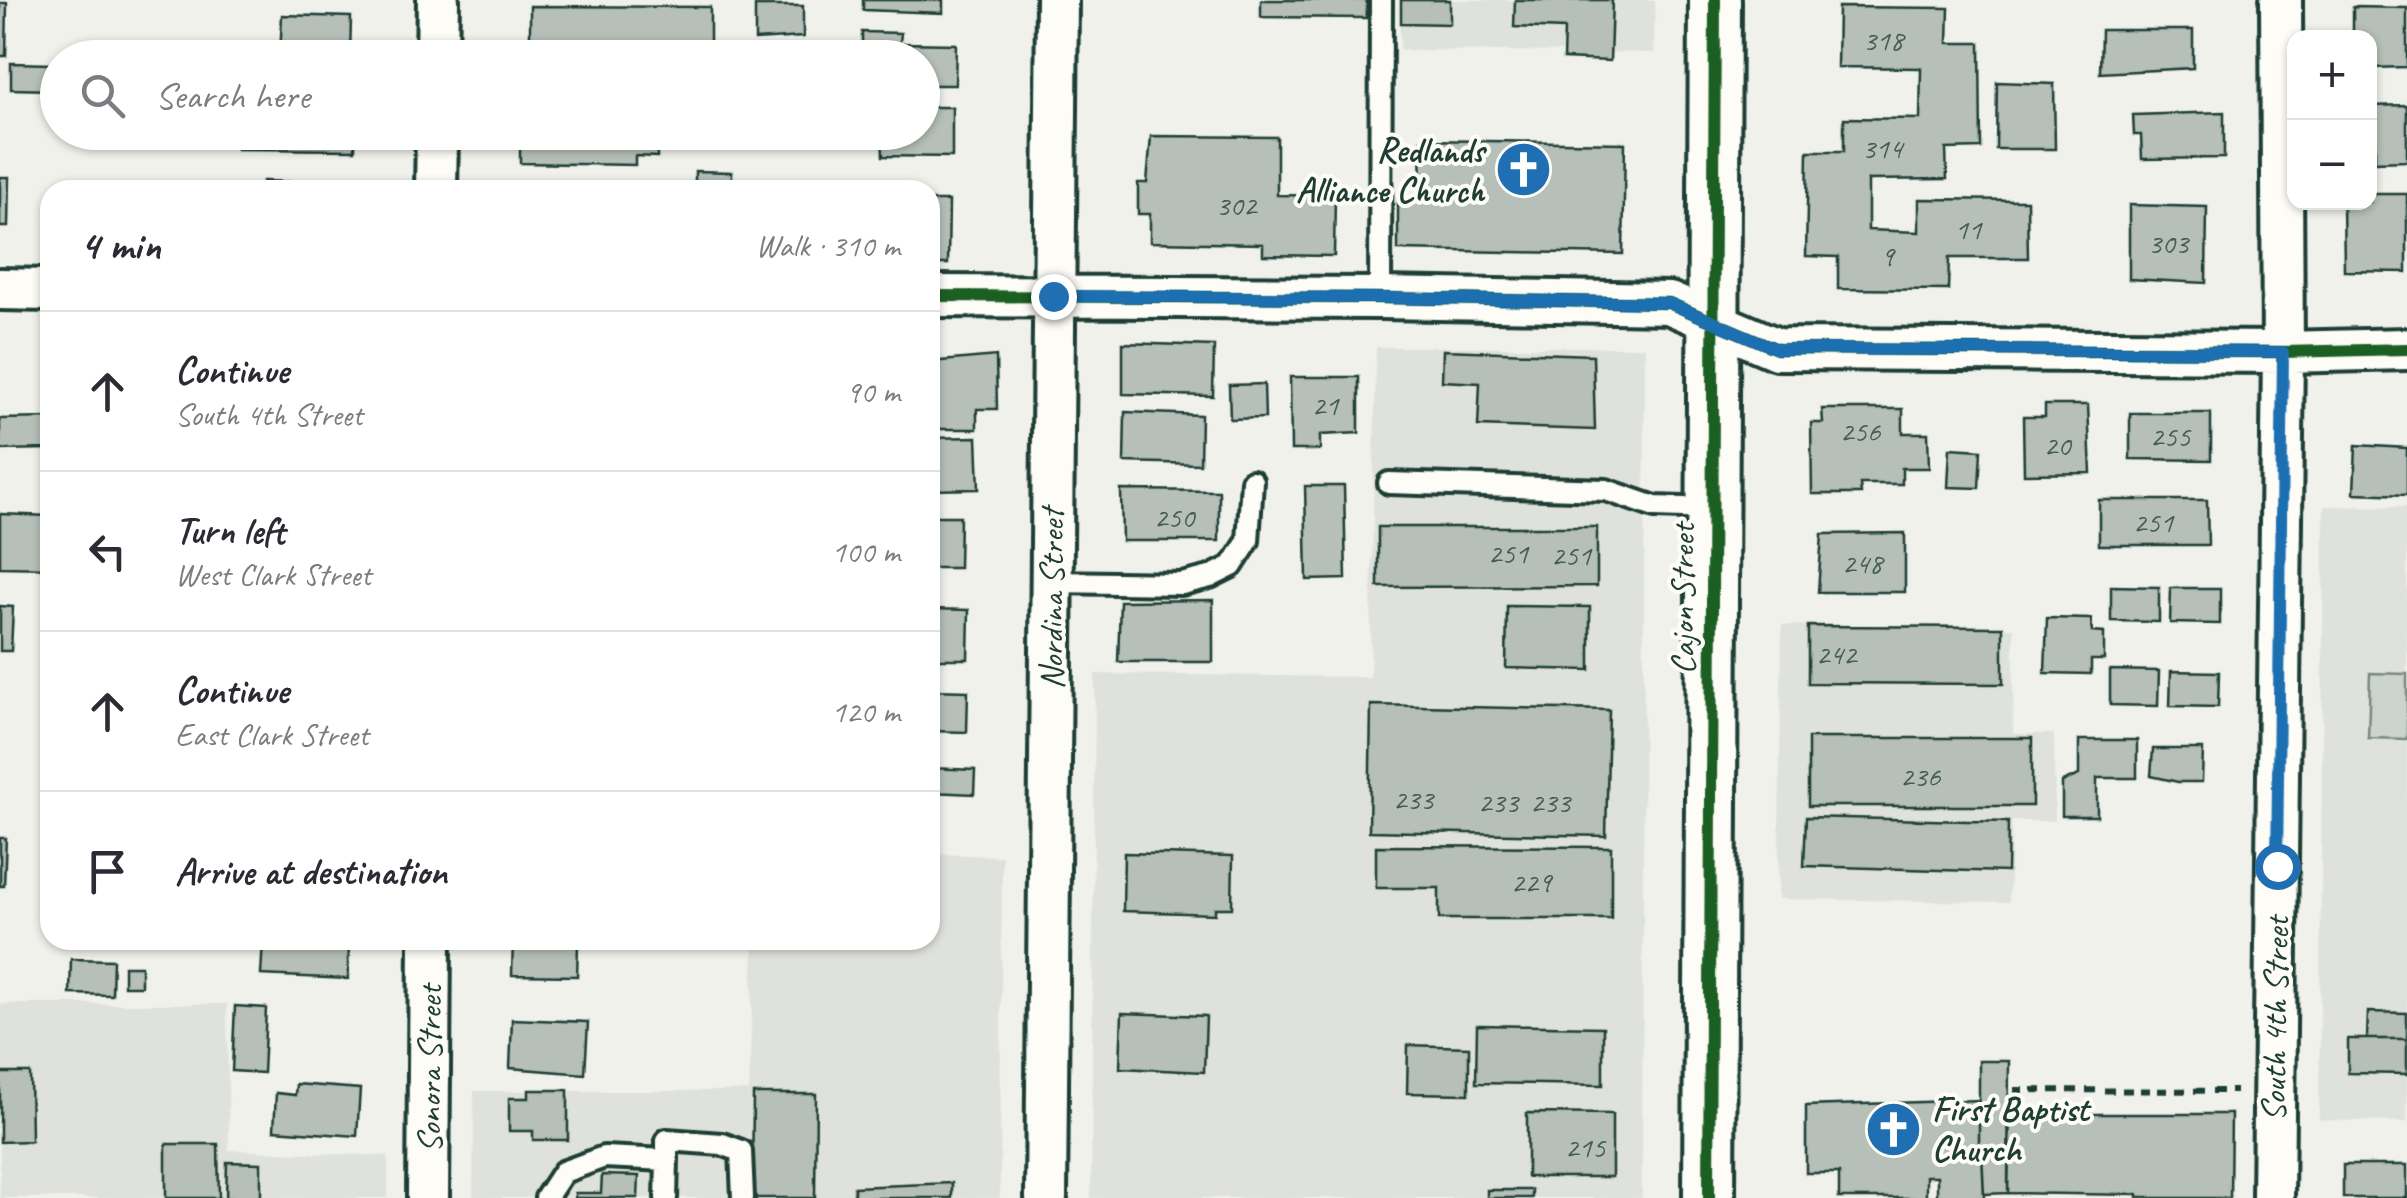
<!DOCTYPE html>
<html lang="en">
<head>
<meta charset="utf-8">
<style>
	:root { --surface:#fff; --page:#f2f2f3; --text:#2b2b33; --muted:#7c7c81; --line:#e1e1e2 }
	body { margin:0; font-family:Caveat,sans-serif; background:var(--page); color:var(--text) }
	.controls { position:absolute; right:30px; top:30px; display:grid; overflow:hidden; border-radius:20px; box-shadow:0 2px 8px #0004 }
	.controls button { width:90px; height:90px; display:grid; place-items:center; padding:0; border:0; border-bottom:2px solid var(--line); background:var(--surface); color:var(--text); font:50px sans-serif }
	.stop { position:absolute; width:30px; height:30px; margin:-22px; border:8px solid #1f6fb2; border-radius:50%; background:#fff }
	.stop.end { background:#1f6fb2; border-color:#fff; box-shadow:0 2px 10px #0008 }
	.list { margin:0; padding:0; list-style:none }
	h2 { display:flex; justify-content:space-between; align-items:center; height:130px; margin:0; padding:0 40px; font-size:42px }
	h2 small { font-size:32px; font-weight:400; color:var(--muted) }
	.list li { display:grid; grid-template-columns:65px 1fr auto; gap:30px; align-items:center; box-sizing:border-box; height:160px; padding:0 40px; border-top:2px solid var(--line) }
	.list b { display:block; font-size:38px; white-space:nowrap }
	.list p { margin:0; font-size:32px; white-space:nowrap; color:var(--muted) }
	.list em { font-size:32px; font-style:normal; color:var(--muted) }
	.icon { flex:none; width:55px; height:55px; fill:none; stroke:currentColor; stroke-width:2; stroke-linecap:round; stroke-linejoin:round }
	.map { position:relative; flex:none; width:2407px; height:1198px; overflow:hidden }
	.search { position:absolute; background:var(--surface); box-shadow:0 2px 8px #0004; left:40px; top:40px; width:900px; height:110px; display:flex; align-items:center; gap:25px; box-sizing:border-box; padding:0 35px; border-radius:55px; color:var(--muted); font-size:38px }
	.panel { position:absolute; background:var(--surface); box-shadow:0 2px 8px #0004; left:40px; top:180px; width:900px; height:770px; border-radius:30px }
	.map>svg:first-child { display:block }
</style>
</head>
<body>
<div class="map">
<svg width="2407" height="1198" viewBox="0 0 2407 1198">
	<rect width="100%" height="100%" fill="#f0f1eb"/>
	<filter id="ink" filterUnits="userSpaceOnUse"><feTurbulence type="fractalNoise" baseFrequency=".01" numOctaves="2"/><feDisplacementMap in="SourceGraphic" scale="20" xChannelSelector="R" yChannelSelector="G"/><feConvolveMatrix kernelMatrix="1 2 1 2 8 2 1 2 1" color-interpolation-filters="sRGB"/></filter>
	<g filter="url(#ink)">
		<path fill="#dfe2dc" d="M1400,0h255l-1,53 -254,-3z
			M1376,347h269l-3,851h-551l4,-524 275,3z
			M2324,506l83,1v615l-88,-2z
			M1782,625l232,3 -1,106h41l1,87h-43l-3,81 -231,-3z
			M930,854l72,2 -2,342h-527l1,-107h275l5,-151h176z
			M0,1004h227l2,146 159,6v42h-388z"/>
		<path fill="#cdd3cd" stroke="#768880" stroke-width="2.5" d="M2370,673l37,1v65l-39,-1z"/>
		<path fill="#b6bfb8" stroke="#1f3d34" stroke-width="2.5" d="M863,0h80v13l-80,-3z
			M1261,0h106l-1,18 -105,-1z
			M1401,0h49v24l-49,-1z
			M1515,0h97l-2,61 -47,-2 1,-30 -50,-2z
			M0,3h7l-1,53h-6z
			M530,6l180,1v51h-57l1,-7h-55v7h-69z
			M755,6h48v31l-48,3z
			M1838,7l111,1 -1,35h32l1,105 -35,1 1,30 -79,1v50l51,2v-33l108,1 1,58h-79l-1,32 -110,-1v-32l-32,-1 2,-105h36v-33l76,1 1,-51 -84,-1z
			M2353,7l54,1v59l-37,1v-30h-17z
			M282,15l69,2 -1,41h-70z
			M2101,30h92v38l-93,5z
			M862,32l39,1 -1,10 56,1 -1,41h-33v-27l-60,-1z
			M11,63l41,1v26l-41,-1z
			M1997,82l57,2 1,65h-59z
			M2407,105v56l-32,1v-33l-5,1v-24z
			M922,107h30v50l-69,-1 -1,-24h40z
			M2224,112v46l-82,1 -1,-24h-7l-1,-20z
			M237,132h118v18l-118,-1z
			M520,132h137v25l-22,-1v9l-115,-2z
			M1151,136l126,1v58l58,1 -1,60 -71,-1v-11l-113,-2v-28h-12v-31h9z
			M1421,140l204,3 -2,111 -225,-4v-52h24z
			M695,171l37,1v18h-37z
			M0,177h9l-1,50h-8z
			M263,181l72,2 -1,7h-71z
			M136,186l58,3 -1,1h-57z
			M616,186v4h-85v-3z
			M2370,194h37v78l-63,-1 -1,-69h27z
			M930,201h19l-1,63h-18z
			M2129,205l78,2 -1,76 -77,-4z
			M1123,343l91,3 -1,50 -90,-2z
			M1443,350l150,5 2,75 -117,-4 2,-43 -38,-2z
			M996,356l1,53h-20v20h-47v-67z
			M1290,377h69v56l-39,2v15h-29z
			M1264,384l1,34 -35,1 -1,-34z
			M2045,405h43l3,68 -67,1 -1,-57h22z
			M1822,409h81v24h25l1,35h-27v16h-42l1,10h-49l-1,-71h12z
			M1125,412l76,3 -1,49 -76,-2z
			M2130,413h81v47l-81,-1z
			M50,418v31l-50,1v-31z
			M977,437l2,52 -49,1v-52z
			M2356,445l51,3v47l-53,-2z
			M1950,448l31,2 -2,38 -31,-1z
			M1305,486h39l2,93 -39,1z
			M1121,490l98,1v50h-97z
			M2099,500h108l1,45h-109z
			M0,514l50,2v52l-50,-1z
			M930,516h30l-1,52h-29z
			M1378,527h219v59l-219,1z
			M1905,533v59h-87l4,-58z
			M2111,586l48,1v35l-48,-1z
			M2171,588h49v36l-50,-1z
			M1213,600v62h-95l2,-61z
			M0,606l13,1 -2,44h-11z
			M1507,606l83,1v63l-84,-2z
			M930,609l39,1 -1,49h-38z
			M2047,618l44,1 1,13 12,1v27h-13v14l-46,-1z
			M1808,626l195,1v57l-195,-1z
			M2110,670l49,1 -1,35 -48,-1z
			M2171,671l48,1 -1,35 -48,-1z
			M930,690l38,1 -1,41 -37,-1z
			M1371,705l238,5 -3,126 -237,-5z
			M1808,738h224v68h-224z
			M2079,740h58v38h-40v38h-35v-34l17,-7z
			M2153,749h50l-1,33h-24l-27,-6z
			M930,768l45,2 -1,24 -44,-2z
			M1806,817l202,5 -1,50 -203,-6z
			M0,838h6l-2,48h-4z
			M1376,846l235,1v72h-172v-31h-63z
			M1124,853l109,3 -1,52h-17v6l-92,-3z
			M263,940h86l-1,39 -87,-4z
			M513,940h74v5h-9l-1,31 -65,-1z
			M71,959l42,1 -1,35 -42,-1z
			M124,966h17v20h-17z
			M235,1006l31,2 -3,65 -31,-2z
			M2368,1012l39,1v26h-40z
			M1122,1013l84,3 -2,56 -84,-4z
			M512,1019l76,3 -3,52 -75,-6z
			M1477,1025l126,2v58l-127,-2z
			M2348,1039h59v35l-59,-1z
			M1408,1045l61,2v47l-62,-1z
			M1979,1061h30l-1,132 -24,1 -2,-42h-3z
			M0,1073h30l1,68 -31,1z
			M296,1084l64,5 -3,47 -83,-6 2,-37 19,2z
			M529,1090h39v50h-35v-9h-24v-33h20z
			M753,1094h63l-1,104h-63z
			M1979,1100v52h3l2,46h-47v-22h-11v22h-87v-25h-33v-67z
			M1527,1113l85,1v63h-85z
			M2010,1114h221l-1,84h-92v-3l-130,-2z
			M166,1144h52l1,54h-53z
			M227,1162l34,1v35h-35z
			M2343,1165h64v33h-64z
			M602,1175l37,1 -1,22h-63v-5h26z
			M952,1183v15h-98v-11z
			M1487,1190h45v8h-45z"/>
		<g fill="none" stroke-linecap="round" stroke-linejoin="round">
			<defs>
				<path id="service" d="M1380,298l1,-298
					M1389,483l217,7 49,17 56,2
					M1051,582l131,2 28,-7 22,-11 16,-25 4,-60
					M667,1160v-20l55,4 19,7 2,47
					M546,1198l17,-26 41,-15 63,3 -1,38"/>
				<path id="minor" d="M437,58l1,-58
					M436,190l1,-58
					M0,289l50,1
					M930,296l450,2 289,5 108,46 506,3 124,-3
					M428,1198l2,-258
					M1046,1198l11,-1198
					M2273,1198l10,-846 -2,-352"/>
				<path id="tertiary" d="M1709,1198l6,-1198"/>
			</defs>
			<use href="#service" stroke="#1f3d34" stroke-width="28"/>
			<use href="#minor" stroke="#1f3d34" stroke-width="48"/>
			<use href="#tertiary" stroke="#1f3d34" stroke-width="58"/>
			<path stroke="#1f3d34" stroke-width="6" stroke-dasharray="10 8" stroke-linecap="butt" d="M2014,1090l222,1"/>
			<use href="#service" stroke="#fdfcf7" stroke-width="20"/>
			<use href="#minor" stroke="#fdfcf7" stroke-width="40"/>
			<use href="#tertiary" stroke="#fdfcf7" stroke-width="50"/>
			<defs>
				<path id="cycleway" d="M930,296l450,2 289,5 108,46 506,3 124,-3
					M1709,1198l6,-1198"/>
			</defs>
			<use href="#cycleway" stroke="#fdfcf7" stroke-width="19"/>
			<use href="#cycleway" stroke="#1b5e20" stroke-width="12"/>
		</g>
	</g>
	<g fill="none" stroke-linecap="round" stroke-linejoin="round" filter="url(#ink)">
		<path stroke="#1f6fb2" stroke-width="12" d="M1053,296l327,2 289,5 108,46 506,3 -6,514"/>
	</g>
	<defs>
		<symbol id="church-disc" viewBox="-11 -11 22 22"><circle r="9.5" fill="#1f6fb2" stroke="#fdfcf7"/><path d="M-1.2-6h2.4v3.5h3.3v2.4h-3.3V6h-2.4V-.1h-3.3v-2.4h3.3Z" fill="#fff"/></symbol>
	</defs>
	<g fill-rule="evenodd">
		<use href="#church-disc" x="1492" y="138" width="63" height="63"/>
		<use href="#church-disc" x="1862" y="1098" width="63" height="63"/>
	</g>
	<g text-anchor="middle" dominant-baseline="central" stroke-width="8" stroke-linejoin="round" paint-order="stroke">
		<g font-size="30" fill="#455e55">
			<text x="1883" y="40">318</text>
			<text x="1882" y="148">314</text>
			<text x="1236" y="205">302</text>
			<text x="1968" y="229">11</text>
			<text x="2168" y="243">303</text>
			<text x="1887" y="256">9</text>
			<text x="1325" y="405">21</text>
			<text x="1860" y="431">256</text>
			<text x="2170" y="436">255</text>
			<text x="2057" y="445">20</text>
			<text x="1174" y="517">250</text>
			<text x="2153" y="522">251</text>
			<text x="1508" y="553">251</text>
			<text x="1571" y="555">251</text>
			<text x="1862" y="563">248</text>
			<text x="1836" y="654">242</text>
			<text x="1920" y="776">236</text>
			<text x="1413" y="799">233</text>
			<text x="1498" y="802">233</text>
			<text x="1550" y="802">233</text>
			<text x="1531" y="882">229</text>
			<text x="1585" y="1147">215</text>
		</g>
		<g font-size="35" font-weight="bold" fill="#1f3d34" stroke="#fdfcf7" text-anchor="end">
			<text x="1484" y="150">Redlands<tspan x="1484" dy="40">Alliance Church</tspan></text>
			<text x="1932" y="1109" text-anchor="start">First Baptist<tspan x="1932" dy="40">Church</tspan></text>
		</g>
		<g font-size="35" fill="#1f3d34" stroke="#fdfcf7">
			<text transform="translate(1051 599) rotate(-90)">Nordina Street</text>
			<text transform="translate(1682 599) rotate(-90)">Cajon Street</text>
			<text transform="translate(2275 1019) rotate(-89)">South 4th Street</text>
			<text transform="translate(429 1069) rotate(-90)">Sonora Street</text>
		</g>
	</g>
</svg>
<div class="controls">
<button>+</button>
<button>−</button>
</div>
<div class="stop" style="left:2277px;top:866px"></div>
<div class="stop end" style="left:1053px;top:296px"></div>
<div class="search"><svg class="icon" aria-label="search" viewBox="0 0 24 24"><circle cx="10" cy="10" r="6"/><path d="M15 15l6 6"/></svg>Search here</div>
<section class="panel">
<h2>4 min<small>Walk · 310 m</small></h2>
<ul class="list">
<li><svg class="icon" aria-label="ahead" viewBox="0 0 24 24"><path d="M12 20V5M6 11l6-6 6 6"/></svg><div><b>Continue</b><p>South 4th Street</p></div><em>90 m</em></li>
<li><svg class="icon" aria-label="left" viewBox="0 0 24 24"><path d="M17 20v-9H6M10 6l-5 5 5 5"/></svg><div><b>Turn left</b><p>West Clark Street</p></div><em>100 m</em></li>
<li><svg class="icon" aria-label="ahead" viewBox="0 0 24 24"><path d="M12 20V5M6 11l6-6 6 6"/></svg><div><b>Continue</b><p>East Clark Street</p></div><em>120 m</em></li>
<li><svg class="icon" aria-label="arrive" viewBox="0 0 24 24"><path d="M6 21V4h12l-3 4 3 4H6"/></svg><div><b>Arrive at destination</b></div></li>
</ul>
</section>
</div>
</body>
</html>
